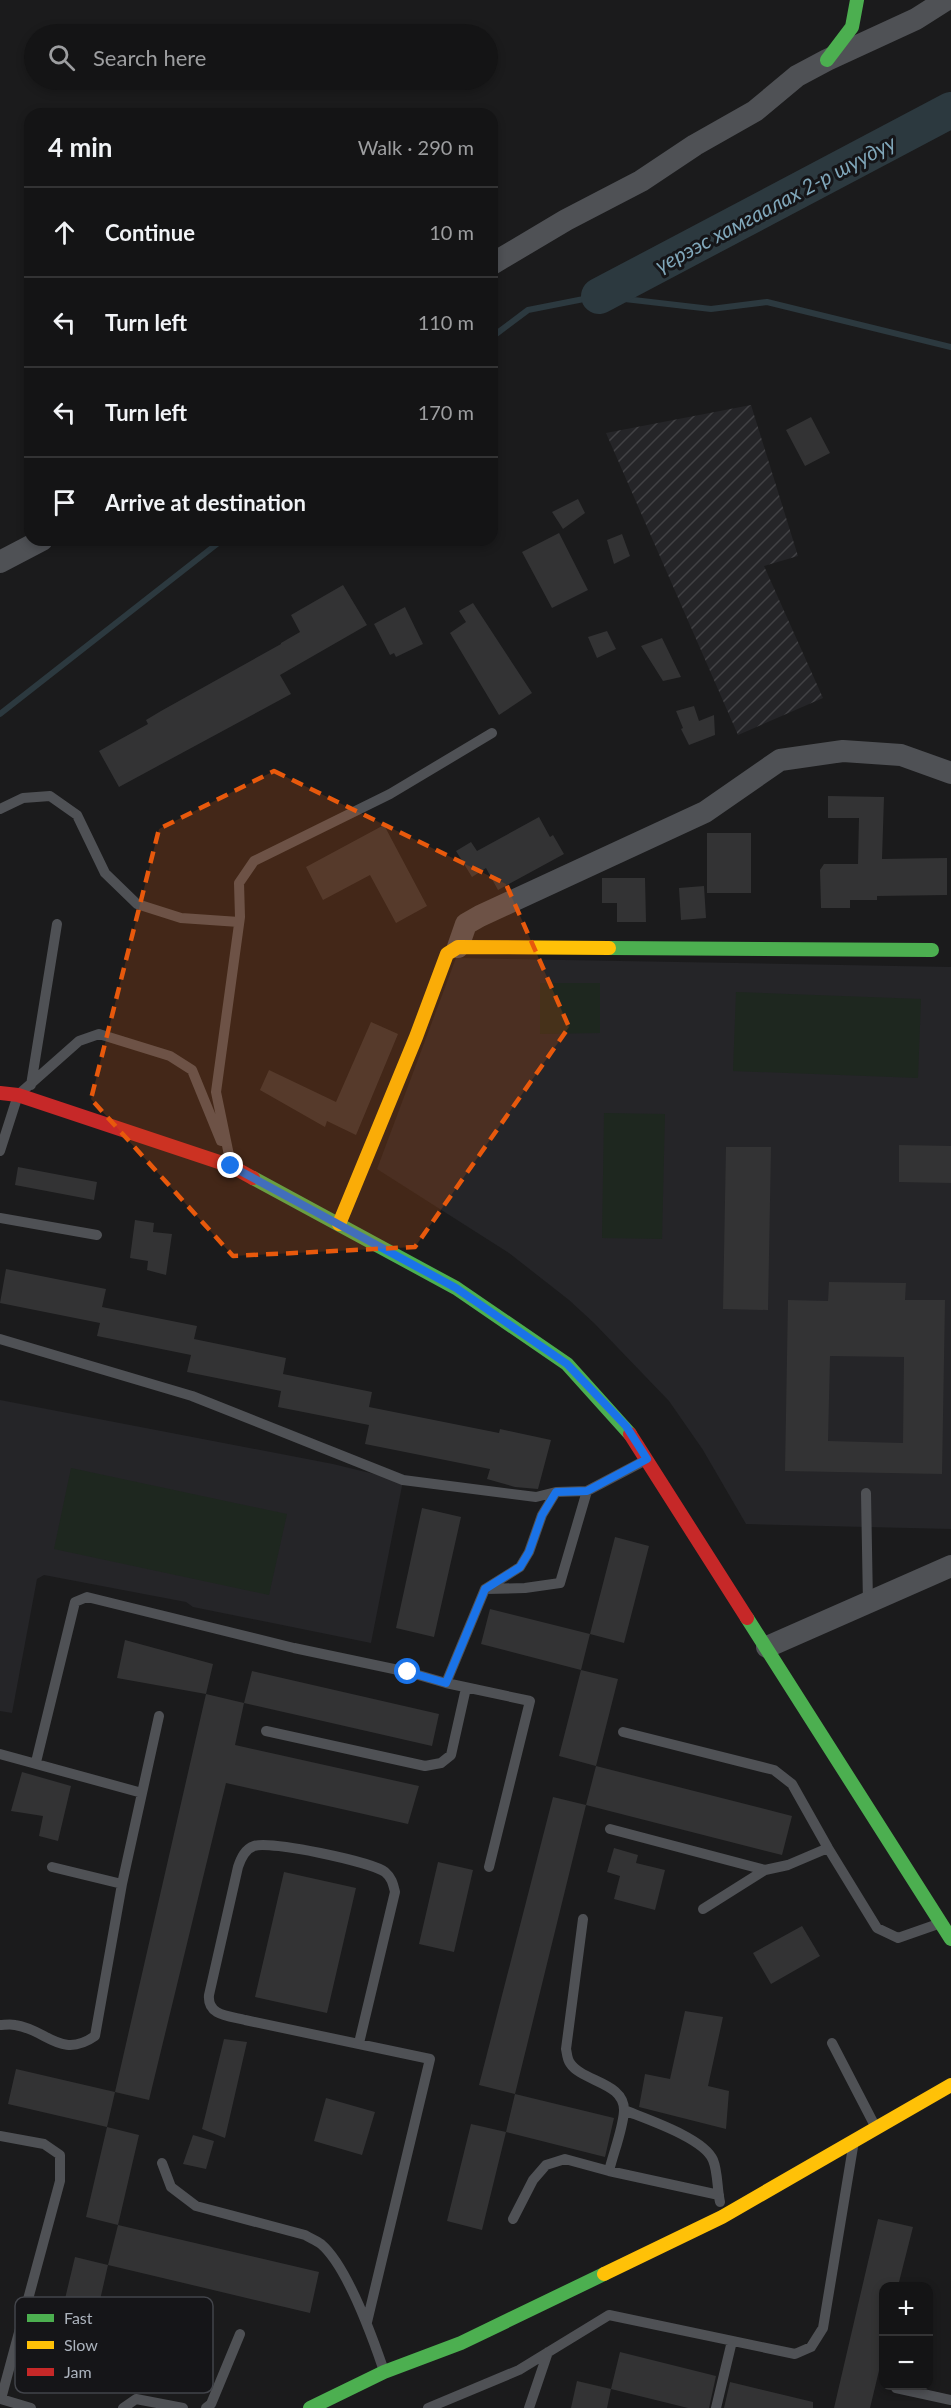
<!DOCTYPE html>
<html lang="en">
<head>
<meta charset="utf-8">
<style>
	:root { --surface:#141415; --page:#1d1d1e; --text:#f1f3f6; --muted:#9d9ea0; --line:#333334 }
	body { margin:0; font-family:Lato,sans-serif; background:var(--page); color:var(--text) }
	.controls { position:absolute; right:18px; bottom:18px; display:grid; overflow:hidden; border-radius:12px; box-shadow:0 3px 9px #0003 }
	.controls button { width:54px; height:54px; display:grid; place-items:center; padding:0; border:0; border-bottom:2px solid var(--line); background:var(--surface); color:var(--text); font:30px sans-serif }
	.stop { position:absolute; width:18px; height:18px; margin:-14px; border:4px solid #1a73e8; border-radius:50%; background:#fff }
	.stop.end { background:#1a73e8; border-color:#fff; box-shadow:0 2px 6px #0008 }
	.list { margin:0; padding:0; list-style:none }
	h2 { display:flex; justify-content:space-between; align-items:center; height:78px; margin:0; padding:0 24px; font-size:26px }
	h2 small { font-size:20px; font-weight:400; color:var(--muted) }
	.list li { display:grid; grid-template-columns:39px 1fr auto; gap:18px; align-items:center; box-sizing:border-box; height:90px; padding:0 24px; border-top:2px solid var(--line) }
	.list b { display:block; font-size:22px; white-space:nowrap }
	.list em { font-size:20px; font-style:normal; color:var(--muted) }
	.icon { flex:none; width:33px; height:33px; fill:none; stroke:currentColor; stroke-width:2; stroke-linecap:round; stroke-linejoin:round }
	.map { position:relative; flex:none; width:951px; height:2408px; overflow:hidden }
	.search { position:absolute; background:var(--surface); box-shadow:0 3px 9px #0003; left:24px; top:24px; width:474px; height:66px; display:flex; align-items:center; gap:15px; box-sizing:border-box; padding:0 21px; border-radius:33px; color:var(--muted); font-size:22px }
	.panel { position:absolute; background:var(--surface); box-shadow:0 3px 9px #0003; left:24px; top:108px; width:474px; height:438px; border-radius:18px }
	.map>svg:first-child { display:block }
</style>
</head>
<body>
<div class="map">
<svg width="951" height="2408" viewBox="0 0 951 2408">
	<defs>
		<pattern id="industrial-furrows" width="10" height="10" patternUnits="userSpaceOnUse" patternTransform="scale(1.5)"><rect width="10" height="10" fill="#252528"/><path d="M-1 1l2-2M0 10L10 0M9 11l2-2" fill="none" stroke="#424245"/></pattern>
	</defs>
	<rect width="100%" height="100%" fill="#1b1b1c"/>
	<path fill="#252528" d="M456,958l495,9v562l-205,-5 -43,-74 -34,-49 -75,-78 -25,-23 -60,-47 -132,-84z
		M0,1400l333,64 70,17 -32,162 -178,-36 -7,-5 -142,-27 -7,4 -25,134 -12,-2z"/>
	<path fill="url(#industrial-furrows)" d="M751,405l47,151 -34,10 59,132 -85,37 -132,-302z"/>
	<path fill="#1e271f" d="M540,983h60v50l-60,1z
		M736,992l185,7 -3,79 -185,-7z
		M604,1113l61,1 -3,125 -60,-1z
		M71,1468l216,46 -18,81 -215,-46z"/>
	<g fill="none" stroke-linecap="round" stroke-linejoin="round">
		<path stroke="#2c393f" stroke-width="6" d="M492,337l36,-27 71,-14 112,13 56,-7 184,45
			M0,714l222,-174"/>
		<path stroke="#2c393f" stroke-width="36" d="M599,296l352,-186"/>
	</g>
	<path fill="#333334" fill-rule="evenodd" d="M811,417l19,36 -25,13 -19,-36z
		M578,499l7,14 -22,16 -11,-17z
		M559,533l29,57 -36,18 -30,-56z
		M622,534l8,22 -16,8 -7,-24z
		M343,585l24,40 -87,50 11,19 -172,93 -20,-36 49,-27 -2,-4 15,-9 120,-67v-1l19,-11 -9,-17z
		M473,603l59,90 -33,22 -49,-82 16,-11 -7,-11z
		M405,607l18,37 -27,13 -2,-4 -4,2 -16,-31z
		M607,631l9,18 -19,9 -9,-21z
		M662,638l19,39 -18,4 -22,-35z
		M694,706l5,15 15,-6 1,20 -26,10 -8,-16 2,-1 -7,-17z
		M828,796l56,1 -2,62 65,-1v37l-70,1v4h-27v8h-29l-1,-38 4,-6h34l1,-46h-31z
		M539,817l11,20 3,-2 11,19 -66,36 -12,-22 -14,9 -16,-26 15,-9 6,9z
		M384,825l43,81 -31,17 -26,-48 -47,25 -17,-33z
		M707,833h44v60h-44z
		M602,878h43l1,44h-29v-19h-15z
		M704,886l2,32 -25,2 -2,-32z
		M371,1022l27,12 -42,101 -29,-14 -2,6 -65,-37 9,-20 67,32z
		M899,1145l52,1v37l-52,-1z
		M726,1147h45l-3,163 -45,-1z
		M18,1167l79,15 -3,18 -79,-15z
		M135,1220l19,3 -1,9 19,2 -6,41 -19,-5 1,-9 -18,-3z
		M6,1269l100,20 -4,18 95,19 -3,13 92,19 -3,16 89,18 -3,15 130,26 1,-4 51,11 -13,49 -23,-2 -28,-8 3,-10 -125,-25 4,-19 -91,-18 3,-16 -94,-19 4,-17 -94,-19 3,-13 -100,-20z
		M829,1282l77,1 -1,17h40l-3,174 -157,-3 3,-171 40,1zM830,1356l74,1 -1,86 -75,-2z
		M422,1508l39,9 -27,120 -38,-9z
		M615,1537l34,9 -25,97 -34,-9z
		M490,1609l100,25 -9,36 -100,-26z
		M125,1640l88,24 -7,30 -89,-16z
		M581,1670l37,9 -22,87 -37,-10z
		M252,1671l187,43 -7,32 -188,-43z
		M206,1694l38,9 -9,42 184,41 -11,38 -182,-41 -77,317 -34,-8z
		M596,1766l196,50 -10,39 -196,-50z
		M22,1772l49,14 -13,55 -19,-5 4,-20 -32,-5z
		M553,1797l33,8 -71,289 -36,-9z
		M614,1848l24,7 -2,8 29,7 -10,40 -41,-11 6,-23 -13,-4z
		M438,1862l35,8 -19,82 -35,-8z
		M284,1872l72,16 -29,125 -72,-16z
		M802,1926l18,30 -49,28 -18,-31z
		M685,2011l38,6 -15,69 21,5 -3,38 -87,-22 6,-33 25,5z
		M224,2039l23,3 -22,96 -23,-9z
		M16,2069l99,23 -8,35 -99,-23z
		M515,2094l99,24 -9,39 -99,-25z
		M326,2098l49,14 -13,43 -48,-14z
		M471,2124l35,8 -24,98 -35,-9z
		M107,2127l32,8 -21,90 -32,-8z
		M193,2135l21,6 -8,28 -23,-5z
		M878,2219l35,8 -15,59h-14v64l-14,58h-36z
		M118,2225l201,47 -9,41 -202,-48z
		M75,2257l33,8 -21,92 -34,-8z
		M620,2352l96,24 -7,32h-21l-77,-19z
		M577,2381l34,8 -4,19h-36z
		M730,2382l83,20v6h-89z"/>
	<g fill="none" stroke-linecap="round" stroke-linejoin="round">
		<path stroke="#4f5155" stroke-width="10" d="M0,809l23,-11 27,-2 27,19 28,58 32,31 44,14 58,4
			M31,1085l26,-161
			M0,1151l18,-56 61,-54 20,-7 71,22 22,14 29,71
			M230,1160l-14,-68 24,-175 -1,-34 15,-22 136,-67 102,-61
			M0,1218l97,17
			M0,1339l192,57 211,84 133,17 20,-5 31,-1
			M866,1493l2,111
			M485,1589l35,-22 9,-15 13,-37 14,-23
			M266,1731l159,35 16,-3 10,-8 15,-67
			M623,1732l151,38 18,14 36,64 49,80 21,10 40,-14
			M0,1754l142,39
			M36,1762l39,-160 12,-5 207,51 114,24 38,11
			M610,1829l155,41
			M52,1867l70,17
			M489,1867l41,-166 -84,-18 39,-94 40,-1 35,-5 27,-92 57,-30
			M703,1909l62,-39 23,-5 40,-17
			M583,1919l-17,130c1,4 1,10 4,14 12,19 55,19 54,48 -1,18 -11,43 -15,60
			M0,2025c4,0 10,-1 15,0 31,4 46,35 80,11l27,-152 37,-168
			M359,2043l36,-151c-2,-8 -3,-14 -10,-20 -13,-10 -116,-32 -131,-26 -9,3 -13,12 -16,21l-29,128c-2,21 20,21 36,25l185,39 -63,263
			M832,2043l43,83
			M624,2110c22,9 80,28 89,50 5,12 4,29 7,42
			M0,2136l44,8 16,11v26l-59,218 30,9
			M162,2163l9,24 25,19 109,29c5,3 12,6 16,9 26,22 51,92 62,124
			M513,2219l20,-39 13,-15 19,-6 44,12 110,24
			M896,2388l55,12
			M123,2408l13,-9 47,9
			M206,2408l5,-4 29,-70
			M428,2408l91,-38 90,-55 186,39 16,-7 12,-19 30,-181
			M529,2408l19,-56
			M716,2408l16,-67"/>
		<path stroke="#4f5155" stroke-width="22" d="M492,264l74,-44 75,-39 54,-36 60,-34 42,-35 30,-16 89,-41 30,-19
			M0,562l42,-22
			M458,947l8,-23 14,-8 225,-104 75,-52 63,-9 58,4 50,18
			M767,1647l184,-81"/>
		<path stroke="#4caf50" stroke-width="14" d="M827,60l25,-33 5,-27
			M609,948l323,2
			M253,1178l203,110 111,76 63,70
			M747,1618l204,321
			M310,2408l74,-36 77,-29 143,-69"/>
		<path stroke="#ffc107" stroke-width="14" d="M339,1224l77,-187 31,-83 11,-7 151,1
			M604,2274l118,-57 229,-132"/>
		<path stroke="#c62828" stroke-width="14" d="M0,1093l18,2 213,71 22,12
			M630,1434l117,184"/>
	</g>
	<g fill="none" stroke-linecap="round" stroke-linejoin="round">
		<path stroke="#1a73e8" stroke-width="8" d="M231,1166l225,122 111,76 59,62 21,33 -60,32 -31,1 -14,23 -13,37 -9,15 -35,22 -39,94 -38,-11"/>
	</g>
	<path fill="#e8590c" fill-opacity="0.2" stroke="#e8590c" stroke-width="4.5" stroke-dasharray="12 8" stroke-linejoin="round" d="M274,771l232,113 63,143 -154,220 -182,9 -142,-157 68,-270z"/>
	<g text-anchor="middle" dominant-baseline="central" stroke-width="6" stroke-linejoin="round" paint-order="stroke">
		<g font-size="21" font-style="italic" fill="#80a7ba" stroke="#151518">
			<text transform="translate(775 203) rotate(-28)">үерээс хамгаалах 2-р шуудуу</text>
		</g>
	</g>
	<rect x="15" y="2297" width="198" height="96" rx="9" fill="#151518" stroke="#42444a" stroke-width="1.5"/>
	<rect x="27" y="2314" width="27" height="8" fill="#4caf50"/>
	<rect x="27" y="2341" width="27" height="8" fill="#ffc107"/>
	<rect x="27" y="2368" width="27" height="8" fill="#c62828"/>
	<g font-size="16" fill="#acb3bd">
		<text x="64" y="2324">Fast</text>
		<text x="64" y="2351">Slow</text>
		<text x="64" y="2378">Jam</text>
	</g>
</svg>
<div class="controls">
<button>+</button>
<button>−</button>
</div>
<div class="stop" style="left:408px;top:1672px"></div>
<div class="stop end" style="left:231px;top:1166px"></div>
<div class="search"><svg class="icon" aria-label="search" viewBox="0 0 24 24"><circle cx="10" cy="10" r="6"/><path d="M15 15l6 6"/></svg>Search here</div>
<section class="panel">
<h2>4 min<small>Walk · 290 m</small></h2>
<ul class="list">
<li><svg class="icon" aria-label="ahead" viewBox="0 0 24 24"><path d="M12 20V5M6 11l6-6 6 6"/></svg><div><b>Continue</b></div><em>10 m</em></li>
<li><svg class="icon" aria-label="left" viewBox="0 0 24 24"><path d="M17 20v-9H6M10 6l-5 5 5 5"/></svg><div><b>Turn left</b></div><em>110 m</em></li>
<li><svg class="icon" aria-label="left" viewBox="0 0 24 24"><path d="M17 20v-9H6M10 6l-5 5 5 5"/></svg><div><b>Turn left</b></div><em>170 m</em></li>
<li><svg class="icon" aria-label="arrive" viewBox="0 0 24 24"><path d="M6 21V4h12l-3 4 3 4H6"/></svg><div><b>Arrive at destination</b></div></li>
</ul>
</section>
</div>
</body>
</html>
